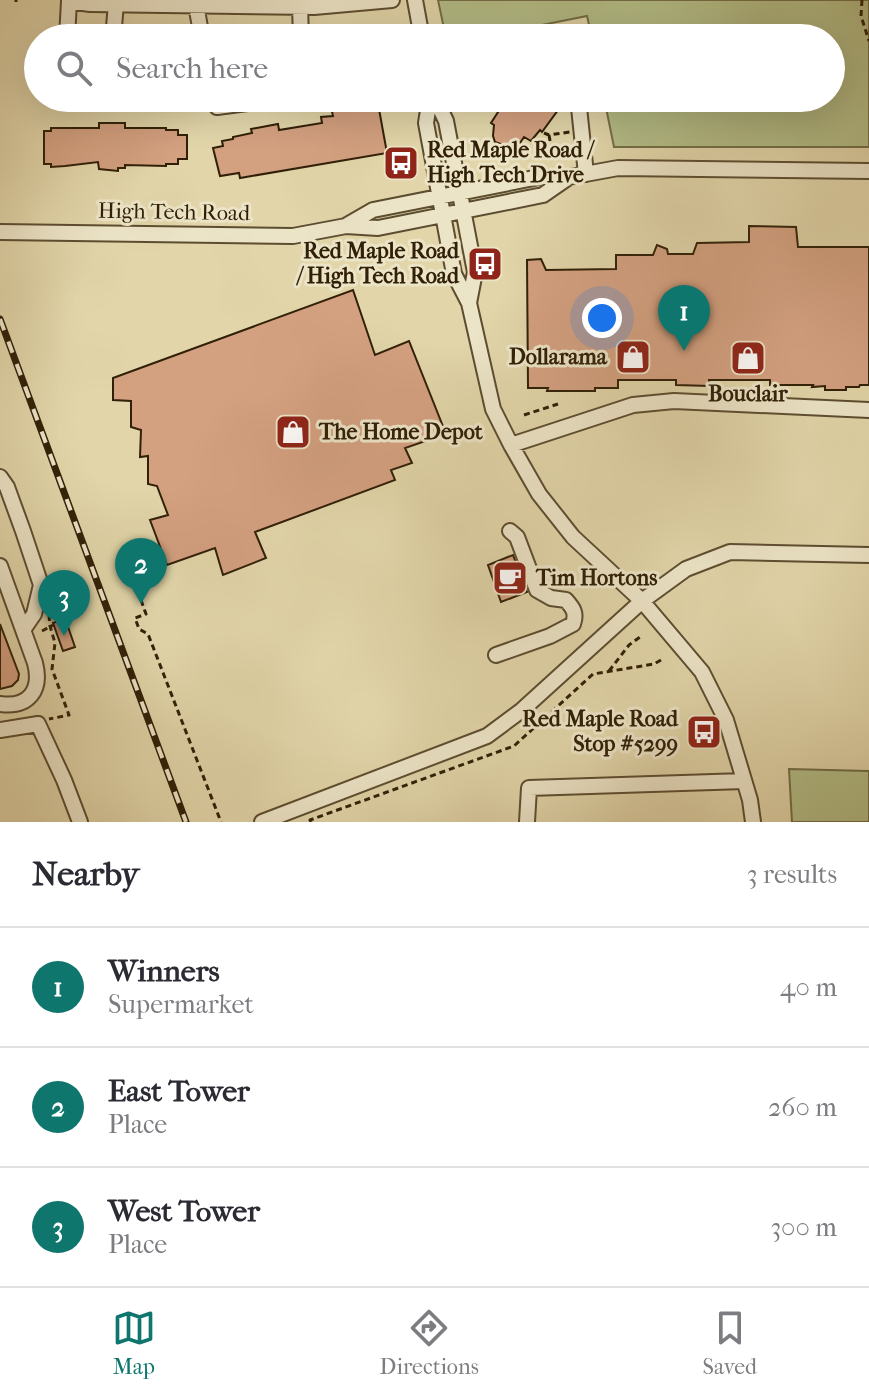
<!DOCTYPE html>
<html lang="en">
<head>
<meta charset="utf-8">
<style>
	:root { --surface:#fff; --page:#f2f2f3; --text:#2b2b33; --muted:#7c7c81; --line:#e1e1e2; --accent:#0f766e }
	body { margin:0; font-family:"IM FELL French Canon",serif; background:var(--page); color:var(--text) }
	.you { position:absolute; left:602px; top:318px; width:28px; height:28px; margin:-20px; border:6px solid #fff; border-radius:50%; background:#1a73e8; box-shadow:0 0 0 12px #1a73e833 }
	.badge { display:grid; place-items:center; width:52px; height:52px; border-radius:50%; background:var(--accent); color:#fff; font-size:26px; font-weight:700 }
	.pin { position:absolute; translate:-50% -66px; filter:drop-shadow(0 2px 4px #0008) }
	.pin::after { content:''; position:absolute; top:42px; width:28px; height:24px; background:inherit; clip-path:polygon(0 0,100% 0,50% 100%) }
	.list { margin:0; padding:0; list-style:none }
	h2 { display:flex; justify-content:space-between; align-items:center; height:104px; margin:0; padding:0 32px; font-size:34px }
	h2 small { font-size:26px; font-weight:400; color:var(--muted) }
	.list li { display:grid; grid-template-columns:52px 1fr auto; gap:24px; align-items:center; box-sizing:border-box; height:120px; padding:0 32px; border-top:2px solid var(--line) }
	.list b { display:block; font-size:30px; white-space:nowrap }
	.list p { margin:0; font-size:26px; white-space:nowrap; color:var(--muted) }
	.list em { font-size:26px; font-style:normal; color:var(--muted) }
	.icon { flex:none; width:44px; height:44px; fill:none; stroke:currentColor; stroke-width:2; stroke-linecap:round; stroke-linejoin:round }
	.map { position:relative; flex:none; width:869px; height:822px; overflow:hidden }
	.search { position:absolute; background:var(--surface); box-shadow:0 8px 32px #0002; left:24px; right:24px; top:24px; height:88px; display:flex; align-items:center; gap:20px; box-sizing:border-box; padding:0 28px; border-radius:44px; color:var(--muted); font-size:30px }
	.sheet { height:464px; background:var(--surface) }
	nav { display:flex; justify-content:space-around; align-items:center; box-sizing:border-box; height:112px; border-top:2px solid var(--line); background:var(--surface); font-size:22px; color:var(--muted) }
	nav a { display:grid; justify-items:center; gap:4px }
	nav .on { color:var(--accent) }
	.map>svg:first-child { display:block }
</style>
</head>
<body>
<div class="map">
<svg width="869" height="822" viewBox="0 0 869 822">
	<rect width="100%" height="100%" fill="#e1d5a9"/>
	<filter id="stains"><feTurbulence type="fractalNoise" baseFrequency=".0025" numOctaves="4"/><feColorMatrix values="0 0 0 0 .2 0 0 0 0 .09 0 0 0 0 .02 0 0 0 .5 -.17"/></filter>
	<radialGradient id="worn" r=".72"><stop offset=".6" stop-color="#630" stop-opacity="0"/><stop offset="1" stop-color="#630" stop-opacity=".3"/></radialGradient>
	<path fill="#b3bd87" stroke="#726e47" stroke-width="2" d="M438,0h431v147h-255l-10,-49h227v-60h-239l-5,-22 -110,22h-31z
		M789,769l80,2v51h-77z"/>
	<path fill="#d3a080" stroke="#312007" stroke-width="2" d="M329,98h48l10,55 -147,25 -1,-5 -19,3 -7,-28 10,-2 -1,-5 11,-2v-2l19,-4 -1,-4 27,-5 1,6 43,-7 -1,-6 12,-1z
		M485,98h75l-5,9 3,3 -16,22 -2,-2 -9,11 -7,-4 -4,6 -4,-2 -10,5 -11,-4 -2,-6 1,-11 -3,-2 9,-14z
		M99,123h26v5h41v2h12v5h9v24h-9v5h-12v2l-41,-1v3h-7v3l-19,-2 -1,-7 -33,4 -14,1v-3h-7v-33h7v-3h48z
		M749,226l47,1 2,20h71v138h-9l-1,2h-13v3h-21v-4l-13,1 1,-2h-43v-5h-61l1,6 -34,-1v-5h-58v8h-23v3h-48l1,-3h-20l-1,-128 14,-1 5,11 70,-1v-14h37l4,-10 10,4 1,5h25l4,-11 52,-1z
		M353,290l22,65 34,-14 37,93 -41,14 7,15 -21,7 4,10 -140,52 11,26 -43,17 -8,-27 -48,17 -17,-45 18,-5 -11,-29 -9,-2v-28l-8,1 1,-27 -10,-3v-26l-18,-1v-22z
		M513,555l14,37 -26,10 -13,-37z
		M65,618l10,29 -12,4 -10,-28z
		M0,624l19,50 -1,6 -6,6 -12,3z"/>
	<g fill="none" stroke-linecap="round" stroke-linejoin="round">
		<defs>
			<path id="minor" d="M415,0l7,38
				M69,1l21,3 224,3 78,-7
				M196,5l6,33
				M300,6l1,32
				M67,38l2,-37
				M113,38l3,-34
				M75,98l1,2 74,3 1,-5
				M215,98l2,9 68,-9
				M430,98l-4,25 28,151 15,29 24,106 18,36 28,49 34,43 69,64 60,71 24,48 24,80 3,22
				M435,98l11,23 29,151 -6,31
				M578,98l8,76
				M347,225l26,-15 166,-33h30l49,-9 251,3
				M0,232l293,4 53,-10 32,2 165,-33 26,-18
				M511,445l122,-40 41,-4 195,9
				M0,477l7,10 16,44 18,54 -7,29 -11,16
				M0,566l35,97c7,27 -6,45 -35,41
				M496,655l54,-19 23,-12c4,-11 0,-16 -7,-24l-15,-2 -14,-8 -20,-53 -7,-6
				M0,730l38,-6 26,56 16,42
				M262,822l225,-86 35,-26 120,-109 44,-32 44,-17 139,3
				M527,822l2,-34 215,-7"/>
		</defs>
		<use href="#minor" stroke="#5d4d30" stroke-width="18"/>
		<path stroke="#312007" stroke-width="3" stroke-dasharray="6 4" stroke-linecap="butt" d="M862,0l-1,16 8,25
			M16,2v-2
			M544,133l5,2 21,-3
			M549,135l3,17
			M524,415l34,-11
			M141,600l5,14 -11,4 4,11 9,5 73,188
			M49,615l1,11 5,17 -3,26 17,46 -20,4
			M42,631l11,-6
			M609,671l20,-26 11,-8
			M311,822l-1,-2 204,-74 79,-72 61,-10 7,-4"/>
		<use href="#minor" stroke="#ece4c7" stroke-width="14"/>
		<defs>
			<path id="rail" d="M0,319l186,503"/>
		</defs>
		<use href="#rail" stroke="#312007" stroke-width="7"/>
		<use href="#rail" stroke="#ece4c7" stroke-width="4" stroke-dasharray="12" stroke-linecap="butt"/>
	</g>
	<defs>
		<symbol id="bus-square" viewBox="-11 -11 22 22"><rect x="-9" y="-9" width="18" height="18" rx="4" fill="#8f2418" stroke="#ece4c7"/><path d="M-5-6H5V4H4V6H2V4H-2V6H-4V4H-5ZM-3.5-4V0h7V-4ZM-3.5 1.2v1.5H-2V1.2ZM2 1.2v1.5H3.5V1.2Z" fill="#fff"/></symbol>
		<symbol id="shop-square" viewBox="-11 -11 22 22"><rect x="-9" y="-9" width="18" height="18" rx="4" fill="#8f2418" stroke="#ece4c7"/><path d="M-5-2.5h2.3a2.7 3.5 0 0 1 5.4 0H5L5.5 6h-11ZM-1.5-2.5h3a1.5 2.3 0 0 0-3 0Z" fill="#fff"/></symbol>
		<symbol id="cafe-square" viewBox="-11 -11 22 22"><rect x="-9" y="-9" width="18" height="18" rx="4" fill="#8f2418" stroke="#ece4c7"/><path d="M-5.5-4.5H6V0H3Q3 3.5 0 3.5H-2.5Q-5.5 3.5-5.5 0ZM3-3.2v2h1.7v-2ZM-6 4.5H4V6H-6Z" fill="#fff"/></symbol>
	</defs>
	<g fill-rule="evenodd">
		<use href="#bus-square" x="381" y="143" width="40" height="40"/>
		<use href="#bus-square" x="465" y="244" width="40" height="40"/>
		<use href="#shop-square" x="613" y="337" width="40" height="40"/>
		<use href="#shop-square" x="728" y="338" width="40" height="40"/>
		<use href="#shop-square" x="273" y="412" width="40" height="40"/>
		<use href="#cafe-square" x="490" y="558" width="40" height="40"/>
		<use href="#bus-square" x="684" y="712" width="40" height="40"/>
	</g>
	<g text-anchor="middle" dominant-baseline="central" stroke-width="6" stroke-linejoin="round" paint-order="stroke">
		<g font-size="22" font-weight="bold" fill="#312007" stroke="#ece4c7" text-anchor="start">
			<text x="427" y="150">Red Maple Road /<tspan x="427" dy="25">High Tech Drive</tspan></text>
			<text x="459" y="251" text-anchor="end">Red Maple Road<tspan x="459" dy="25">/ High Tech Road</tspan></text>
			<text x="607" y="357" text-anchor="end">Dollarama</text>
			<text x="748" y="394" text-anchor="middle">Bouclair</text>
			<text x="319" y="432">The Home Depot</text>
			<text x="536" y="578">Tim Hortons</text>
			<text x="678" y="719" text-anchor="end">Red Maple Road<tspan x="678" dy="25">Stop #5299</tspan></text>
		</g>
		<g font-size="22" fill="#312007" stroke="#ece4c7">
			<text transform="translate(174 212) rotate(1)">High Tech Road</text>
		</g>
	</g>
	<rect width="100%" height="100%" filter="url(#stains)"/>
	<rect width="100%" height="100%" fill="url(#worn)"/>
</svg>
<div class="you"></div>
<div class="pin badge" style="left:684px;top:351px">1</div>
<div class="pin badge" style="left:141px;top:604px">2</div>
<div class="pin badge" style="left:64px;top:636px">3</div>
<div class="search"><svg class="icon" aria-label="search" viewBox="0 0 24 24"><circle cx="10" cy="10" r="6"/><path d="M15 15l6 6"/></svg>Search here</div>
</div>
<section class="sheet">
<h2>Nearby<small>3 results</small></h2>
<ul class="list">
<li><span class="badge">1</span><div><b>Winners</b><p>Supermarket</p></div><em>40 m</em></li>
<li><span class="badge">2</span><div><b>East Tower</b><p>Place</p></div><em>260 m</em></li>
<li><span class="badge">3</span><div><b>West Tower</b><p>Place</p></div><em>300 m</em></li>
</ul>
</section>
<nav>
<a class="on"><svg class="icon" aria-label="map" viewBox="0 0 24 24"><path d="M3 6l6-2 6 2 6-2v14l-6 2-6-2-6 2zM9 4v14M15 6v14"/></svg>Map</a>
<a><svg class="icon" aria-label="directions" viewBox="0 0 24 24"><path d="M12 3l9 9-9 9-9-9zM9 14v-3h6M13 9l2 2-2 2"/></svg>Directions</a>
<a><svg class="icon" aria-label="saved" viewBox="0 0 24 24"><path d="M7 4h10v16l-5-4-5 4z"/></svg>Saved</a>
</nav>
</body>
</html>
